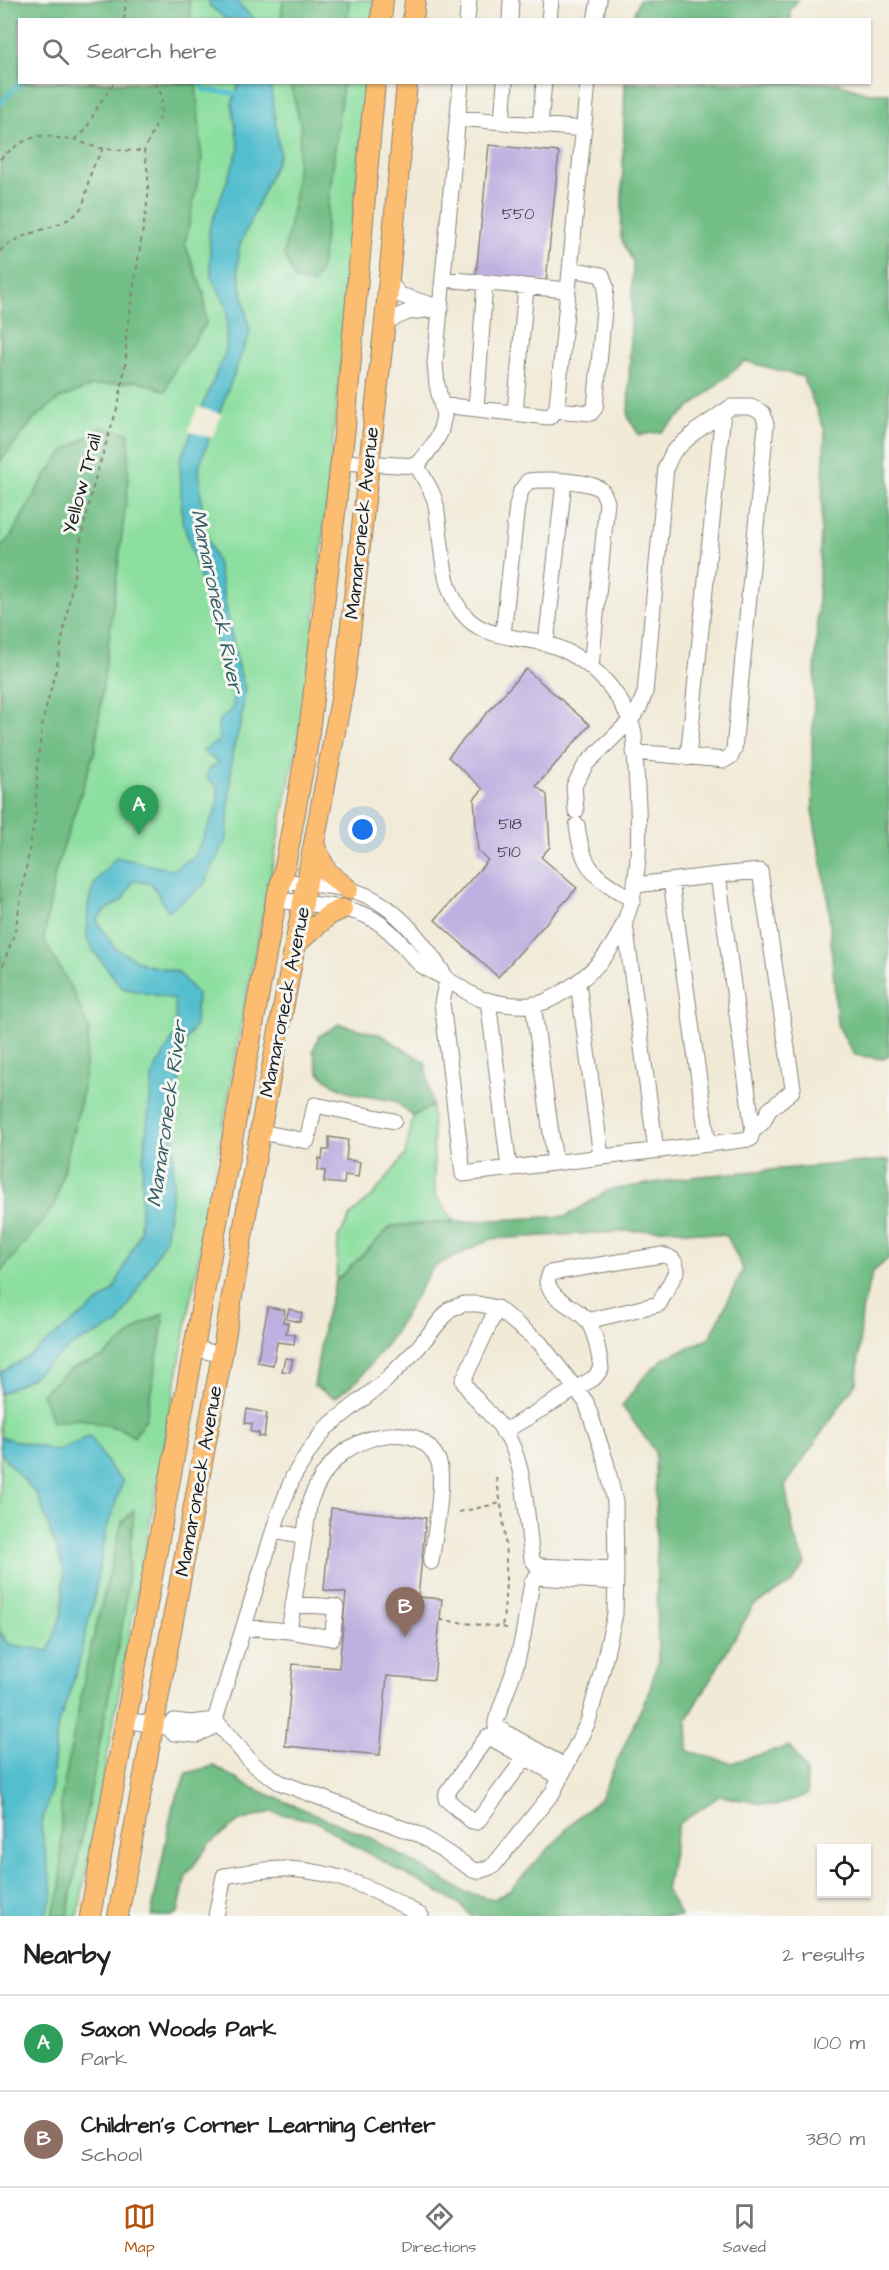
<!DOCTYPE html>
<html lang="en">
<head>
<meta charset="utf-8">
<style>
	:root { --surface:#fff; --page:#f2f2f2; --text:#202124; --muted:#757577; --line:#e0e0e0; --accent:#b45309 }
	body { margin:0; font-family:"Architects Daughter",sans-serif; background:var(--page); color:var(--text) }
	.controls { position:absolute; right:18px; bottom:18px; display:grid; overflow:hidden; border-radius:0px; box-shadow:0 2px 4px #0004 }
	.controls button { width:54px; height:54px; display:grid; place-items:center; padding:0; border:0; border-bottom:2px solid var(--line); background:var(--surface); color:var(--text); font:30px sans-serif }
	.you { position:absolute; left:363px; top:830px; width:21px; height:21px; margin:-15px; border:4px solid #fff; border-radius:50%; background:#1a73e8; box-shadow:0 0 0 9px #1a73e833 }
	.badge { display:grid; place-items:center; width:39px; height:39px; border-radius:50%; background:var(--accent); color:#fff; font-size:20px; font-weight:700 }
	.pin { position:absolute; translate:-50% -50px; filter:drop-shadow(0 2px 3px #0008) }
	.pin::after { content:''; position:absolute; top:32px; width:21px; height:18px; background:inherit; clip-path:polygon(0 0,100% 0,50% 100%) }
	.list { margin:0; padding:0; list-style:none }
	h2 { display:flex; justify-content:space-between; align-items:center; height:78px; margin:0; padding:0 24px; font-size:26px }
	h2 small { font-size:20px; font-weight:400; color:var(--muted) }
	.list li { display:grid; grid-template-columns:39px 1fr auto; gap:18px; align-items:center; box-sizing:border-box; height:96px; padding:0 24px; border-top:2px solid var(--line) }
	.list b { display:block; font-size:22px; white-space:nowrap }
	.list p { margin:0; font-size:20px; white-space:nowrap; color:var(--muted) }
	.list em { font-size:20px; font-style:normal; color:var(--muted) }
	.icon { flex:none; width:33px; height:33px; fill:none; stroke:currentColor; stroke-width:2; stroke-linecap:round; stroke-linejoin:round }
	.map { position:relative; flex:none; width:889px; height:1916px; overflow:hidden }
	.search { position:absolute; background:var(--surface); box-shadow:0 2px 4px #0004; left:18px; right:18px; top:18px; height:66px; display:flex; align-items:center; gap:15px; box-sizing:border-box; padding:0 21px; border-radius:0px; color:var(--muted); font-size:22px }
	.sheet { height:270px; background:var(--surface) }
	nav { display:flex; justify-content:space-around; align-items:center; box-sizing:border-box; height:84px; border-top:2px solid var(--line); background:var(--surface); font-size:16px; color:var(--muted) }
	nav a { display:grid; justify-items:center; gap:3px }
	nav .on { color:var(--accent) }
	.map>svg:first-child { display:block }
</style>
</head>
<body>
<div class="map">
<svg width="889" height="1916" viewBox="0 0 889 1916">
	<rect width="100%" height="100%" fill="#f6f6f2"/>
	<filter id="ink" filterUnits="userSpaceOnUse"><feTurbulence type="fractalNoise" baseFrequency=".0167" numOctaves="2"/><feDisplacementMap in="SourceGraphic" scale="12" xChannelSelector="R" yChannelSelector="G"/><feConvolveMatrix kernelMatrix="1 2 1 2 8 2 1 2 1" color-interpolation-filters="sRGB"/></filter>
	<filter id="wash" filterUnits="userSpaceOnUse"><feTurbulence type="fractalNoise" baseFrequency=".008" numOctaves="4" result="noise"/><feDisplacementMap in="SourceGraphic" scale="24" xChannelSelector="R" yChannelSelector="G"/><feGaussianBlur stdDeviation="1.35" result="paint"/><feColorMatrix in="noise" values="0 0 0 0 0 0 0 0 0 0 0 0 0 0 0 0 0 1.4 0 .05"/><feComposite in="paint" operator="in"/></filter>
	<g filter="url(#wash)">
		<rect width="100%" height="100%" fill="#f1ead7"/>
		<path fill="#8ddfa0" stroke="#547e5e" stroke-width="1.5" d="M0,0h374l-2,19 -352,1v62l346,1 -27,299 -31,306 -59,295 -171,933h-78z
			M432,1106l3,89 19,26 -62,5 -56,55 2,-43 14,-24 22,-20 31,-39 8,-39z"/>
		<path fill="#72be86" stroke="#476d51" stroke-width="1.5" d="M0,0h189l2,19 -171,1v62l176,1 6,77 -17,84 19,50 2,30 -26,37 -11,20 -3,10 -29,-10 -45,5 -33,13 -24,19 -35,44z
			M283,0h66l-1,19h-67z
			M639,0h159l-8,10 1,9h-159z
			M290,83h53l-22,185 -7,15 -19,-3 -11,-26 10,-52 7,-75z
			M838,83l30,10h21v963l-6,3 -29,-4 -17,-31 -9,-126 -15,-82 -1,-69 13,-316 -22,-54 -58,-16 -84,71 -22,3 -11,-18 5,-155 -12,-24 4,-155z
			M102,427l27,6 -1,53 -33,264 -40,123 -11,67 29,51 16,39 -7,65 -27,110 -55,68v-725l11,-12 31,-55 22,-30z
			M339,1024l42,11 44,27 7,44 -19,10 -18,-15 -41,-7 -21,-10 -14,-11 -6,-23 6,-14z
			M889,1160v98l-16,14 -11,39 -5,70 -72,105 9,50 11,28 -13,19 -39,23 -66,114 1,31 43,12 59,-17 16,25 1,24 -32,11 -55,-10 -42,28 -12,66 15,26h-209l-12,-12 -105,-58 -39,-25 -45,-9 -31,9 -31,23 -23,32 -8,36 -5,4h-22l22,-111 14,-32 27,-7 32,19 123,52 96,55 29,7 15,-8 67,-72 24,-20 50,-110 8,-28 -3,-210 -33,-45 21,-28 20,-19 47,-21 33,-69 -16,-33 -58,-7 -178,10 -58,28 -40,68 -34,44 -24,19 -21,-12 10,-64 12,-41 56,-55 175,-10 42,-26 90,-14z
			M164,1313l-4,30 -14,75 -12,19 -13,-8 -39,-10 -30,3 -10,-29 28,-24 33,-12 41,-34z
			M134,1510l-10,106 -57,300h-15l9,-29v-87l27,-141 34,-137z"/>
		<path fill="#52bece" stroke="#376d75" stroke-width="1.5" d="M209,0h29v3l16,16h-28l-16,-13z
			M239,83h31l10,71 -41,93 -1,23 12,62 -51,134 4,60 15,39 19,98 8,25 -4,35 -9,30 -5,85 -24,48 -35,25 -16,-27 -19,-3 -9,18 -17,10 -11,11 19,28 28,16 35,8 19,22 -2,32 -8,12 -13,78 -1,72 -8,52 -47,84 -45,21 -44,34 -29,15v-21l26,-15 87,-67 27,-59 3,-73 10,-86 24,-42 -3,-32 -52,-11 -29,-38 -6,-11 1,-35 7,-22 21,-25 56,13 22,-13 23,-49 1,-21 -11,-9 2,-9 10,-6 -17,-12 17,-10 -1,-19 15,-14 -1,-29 -11,-22 -19,-74 -20,-64 -2,-59 46,-110 1,-44 -16,-29 -2,-47 30,-82 -7,-44z
			M90,1436l22,35 11,10 -17,50 -12,67 -17,72 -20,59 -5,57 -11,41 12,67 -8,22h-45v-285l8,13 41,7 13,-38 2,-42 -26,-75 -38,-43v-16l58,14z"/>
		<path fill="#f1ead7" d="M198,407l24,7 -10,24 -24,-7z"/>
		<g fill="none" stroke-linecap="round" stroke-linejoin="round">
			<path stroke="#52bece" stroke-width="4.5" d="M201,82l2,8 37,4
				M0,104l21,-22"/>
		</g>
		<g id="blocks">
			<path fill="#beb0e1" d="M489,145l70,7 -13,130 -70,-7z
				M526,669l64,56 -54,61 11,9 3,52 -9,10 36,31 -79,89 -63,-57 53,-60 -10,-9 -4,-52 9,-10 -35,-32z
				M329,1137l19,3 -2,20 14,2 -2,15 -13,-2 -1,9 -20,-2 1,-11 -7,-1 1,-12 3,1 1,-9h6z
				M268,1307l17,3 -2,12 5,1 -2,10 9,2 -1,9 -17,-2 -4,23 -16,-3z
				M289,1309l13,4 -2,9 -14,-3z
				M285,1358l8,1 -3,13 -8,-1z
				M247,1409l20,4 -3,24 -5,-1v-3l-8,-1 1,-8 -7,-1z
				M331,1508l95,10 -8,79 24,2 -8,81 -47,-4 -7,79 -95,-9 8,-82 46,4 7,-75 -22,-3z"/>
		</g>
	</g>
	<g filter="url(#ink)">
		<use href="#blocks" fill-opacity="0" stroke="#86837a" stroke-width="1.5"/>
		<g fill="none" stroke-linecap="round" stroke-linejoin="round">
			<defs>
				<path id="minor" d="M467,20l2,-20
					M510,20l1,-20
					M549,20l2,-20
					M595,20l4,-20
					M458,118l126,11
					M502,122l3,-40
					M540,125l4,-43
					M443,279l125,11
					M388,281l12,14 41,13
					M385,322l23,-10 27,-3
					M442,405l107,12 5,-4 3,-7 31,-324
					M476,409l9,-126
					M555,410l36,3 4,-5 11,-121 -4,-12 -31,-6
					M515,413l11,-126
					M341,462l76,4 16,-21 7,-12 4,-17 -7,-31 -2,-22 26,-281
					M503,635l14,-130 4,-14 7,-10c16,-2 59,-1 72,8 4,3 5,8 7,13l-16,165
					M546,644l18,-162
					M688,758l35,-346
					M576,811l-2,-25 12,-22 44,-43 9,-13 6,-15 21,-226 7,-15 22,-20 36,-25h20l12,6 3,12 -32,324 -3,7 -6,4 -91,-8
					M577,825c6,46 17,51 56,75
					M718,875l42,-4 33,217 -1,3 -23,19 -6,12 -10,9
					M281,881c22,3 44,4 65,8 47,9 77,53 101,90l-5,24 21,171 287,-35 3,-8 -35,-256 -82,10
					M671,881l37,263
					M276,900c29,4 72,5 97,19 19,11 31,29 46,44 8,7 18,10 27,16 12,6 22,15 35,20 19,5 44,10 63,3 10,-3 19,-10 28,-16 87,-57 65,-164 62,-254 -13,-43 -49,-80 -94,-90 -23,-4 -55,-6 -72,-23 -26,-26 -25,-64 -30,-98 -1,-7 -1,-16 -4,-23 -4,-11 -11,-21 -17,-32
					M625,924l31,226
					M578,982l23,175
					M488,1000l21,168
					M533,1004l22,158
					M260,1132l47,9 8,-36 79,16
					M497,1308l-34,73c12,22 34,36 46,58 17,32 18,84 23,120l5,7 79,3
					M193,1348l29,7
					M503,1432l91,-54 7,-9c-1,-12 -6,-39 -14,-49 -13,-15 -34,-18 -40,-38l3,-9 112,-18c10,2 13,5 15,15l-18,34 -72,17
					M274,1531l30,6
					M244,1627l45,4 21,-130c7,-18 19,-37 34,-49 28,-20 76,-29 94,8 8,18 -4,80 -7,102
					M289,1631l43,7 4,-31 -43,-3
					M125,1720l42,7 7,6 23,2 14,-7 4,-8 63,-204 15,-39 16,-26 17,-23 58,-46 32,-32 34,-41 14,-5h14l19,4 43,35 46,59 20,60 9,40 1,69 -1,43 -13,57 -14,51 -35,70 -60,74 -14,5 -6,-1 -53,-35 -141,-53 -26,-18 -38,-44
					M167,1727l7,-6 17,2 24,-3
					M525,1758l-48,64 -5,-1 -26,-22 1,-6 40,-56 6,2 67,38
					M566,1767l-70,-40v-6l20,-56 7,-29 9,-54 4,-5 80,5
					M216,1916l8,-40c21,-3 43,-8 64,-7 49,2 92,22 133,47"/>
				<path id="major" d="M381,20l2,-20
					M413,20l2,-20
					M315,847l12,25 21,17
					M297,943l32,-28 13,-6
					M90,1916l186,-1016 8,-28 24,-131 37,-314 30,-345
					M118,1916l104,-561 38,-223 85,-454 40,-356 22,-240"/>
			</defs>
			<use href="#minor" stroke="#86837a" stroke-width="17"/>
			<use href="#major" stroke="#86837a" stroke-width="22"/>
			<path stroke="#86837a" stroke-width="2" stroke-dasharray="4.5 4.5" stroke-linecap="butt" d="M124,20l2,-20
				M75,139l10,-8 14,-27 16,-22
				M0,159c12,-11 30,-25 47,-23 11,1 17,5 28,3 20,12 46,11 68,12
				M0,251c19,-20 62,-22 78,-39 9,-10 8,-27 13,-39 3,-9 8,-17 12,-25
				M0,974l15,-43 21,-119 1,-45 6,-47 16,-63 20,-109 16,-69 24,-77 7,-43v-24l22,-137v-25l-4,-22 17,-36 1,-19 -7,-14
				M496,1478c11,52 13,97 6,150
				M459,1512l42,-9
				M440,1620l68,8"/>
			<use href="#minor" stroke="#fff" stroke-width="15"/>
			<use href="#major" stroke="#fcbd6f" stroke-width="20"/>
		</g>
	</g>
	<g text-anchor="middle" dominant-baseline="central" stroke-width="6" stroke-linejoin="round" paint-order="stroke">
		<g font-size="16" fill="#44414d">
			<text x="518" y="214">550</text>
			<text x="510" y="824">518</text>
			<text x="509" y="852">510</text>
		</g>
		<g font-size="20" fill="#1c1c1c" stroke="#f6f6f2">
			<text transform="translate(82 484) rotate(-75)">Yellow Trail</text>
			<text transform="translate(362 523) rotate(-84)">Mamaroneck Avenue</text>
			<text transform="translate(285 1002) rotate(-79)">Mamaroneck Avenue</text>
			<text transform="translate(199 1481) rotate(-80)">Mamaroneck Avenue</text>
		</g>
		<g font-size="21" font-style="italic" fill="#325d63" stroke="#f6f6f2">
			<text transform="translate(217 601) rotate(78)">Mamaroneck River</text>
			<text transform="translate(167 1114) rotate(-82)">Mamaroneck River</text>
		</g>
	</g>
</svg>
<div class="controls">
<button><svg class="icon" aria-label="locate" viewBox="0 0 24 24"><circle cx="12" cy="12" r="6"/><path d="M12 2v4M12 18v4M2 12h4M18 12h4"/></svg></button>
</div>
<div class="you"></div>
<div class="pin badge" style="left:139px;top:835px;background:#2e9e5b">A</div>
<div class="pin badge" style="left:405px;top:1637px;background:#8d6e63">B</div>
<div class="search"><svg class="icon" aria-label="search" viewBox="0 0 24 24"><circle cx="10" cy="10" r="6"/><path d="M15 15l6 6"/></svg>Search here</div>
</div>
<section class="sheet">
<h2>Nearby<small>2 results</small></h2>
<ul class="list">
<li><span class="badge" style="background:#2e9e5b">A</span><div><b>Saxon Woods Park</b><p>Park</p></div><em>100 m</em></li>
<li><span class="badge" style="background:#8d6e63">B</span><div><b>Children's Corner Learning Center</b><p>School</p></div><em>380 m</em></li>
</ul>
</section>
<nav>
<a class="on"><svg class="icon" aria-label="map" viewBox="0 0 24 24"><path d="M3 6l6-2 6 2 6-2v14l-6 2-6-2-6 2zM9 4v14M15 6v14"/></svg>Map</a>
<a><svg class="icon" aria-label="directions" viewBox="0 0 24 24"><path d="M12 3l9 9-9 9-9-9zM9 14v-3h6M13 9l2 2-2 2"/></svg>Directions</a>
<a><svg class="icon" aria-label="saved" viewBox="0 0 24 24"><path d="M7 4h10v16l-5-4-5 4z"/></svg>Saved</a>
</nav>
</body>
</html>
